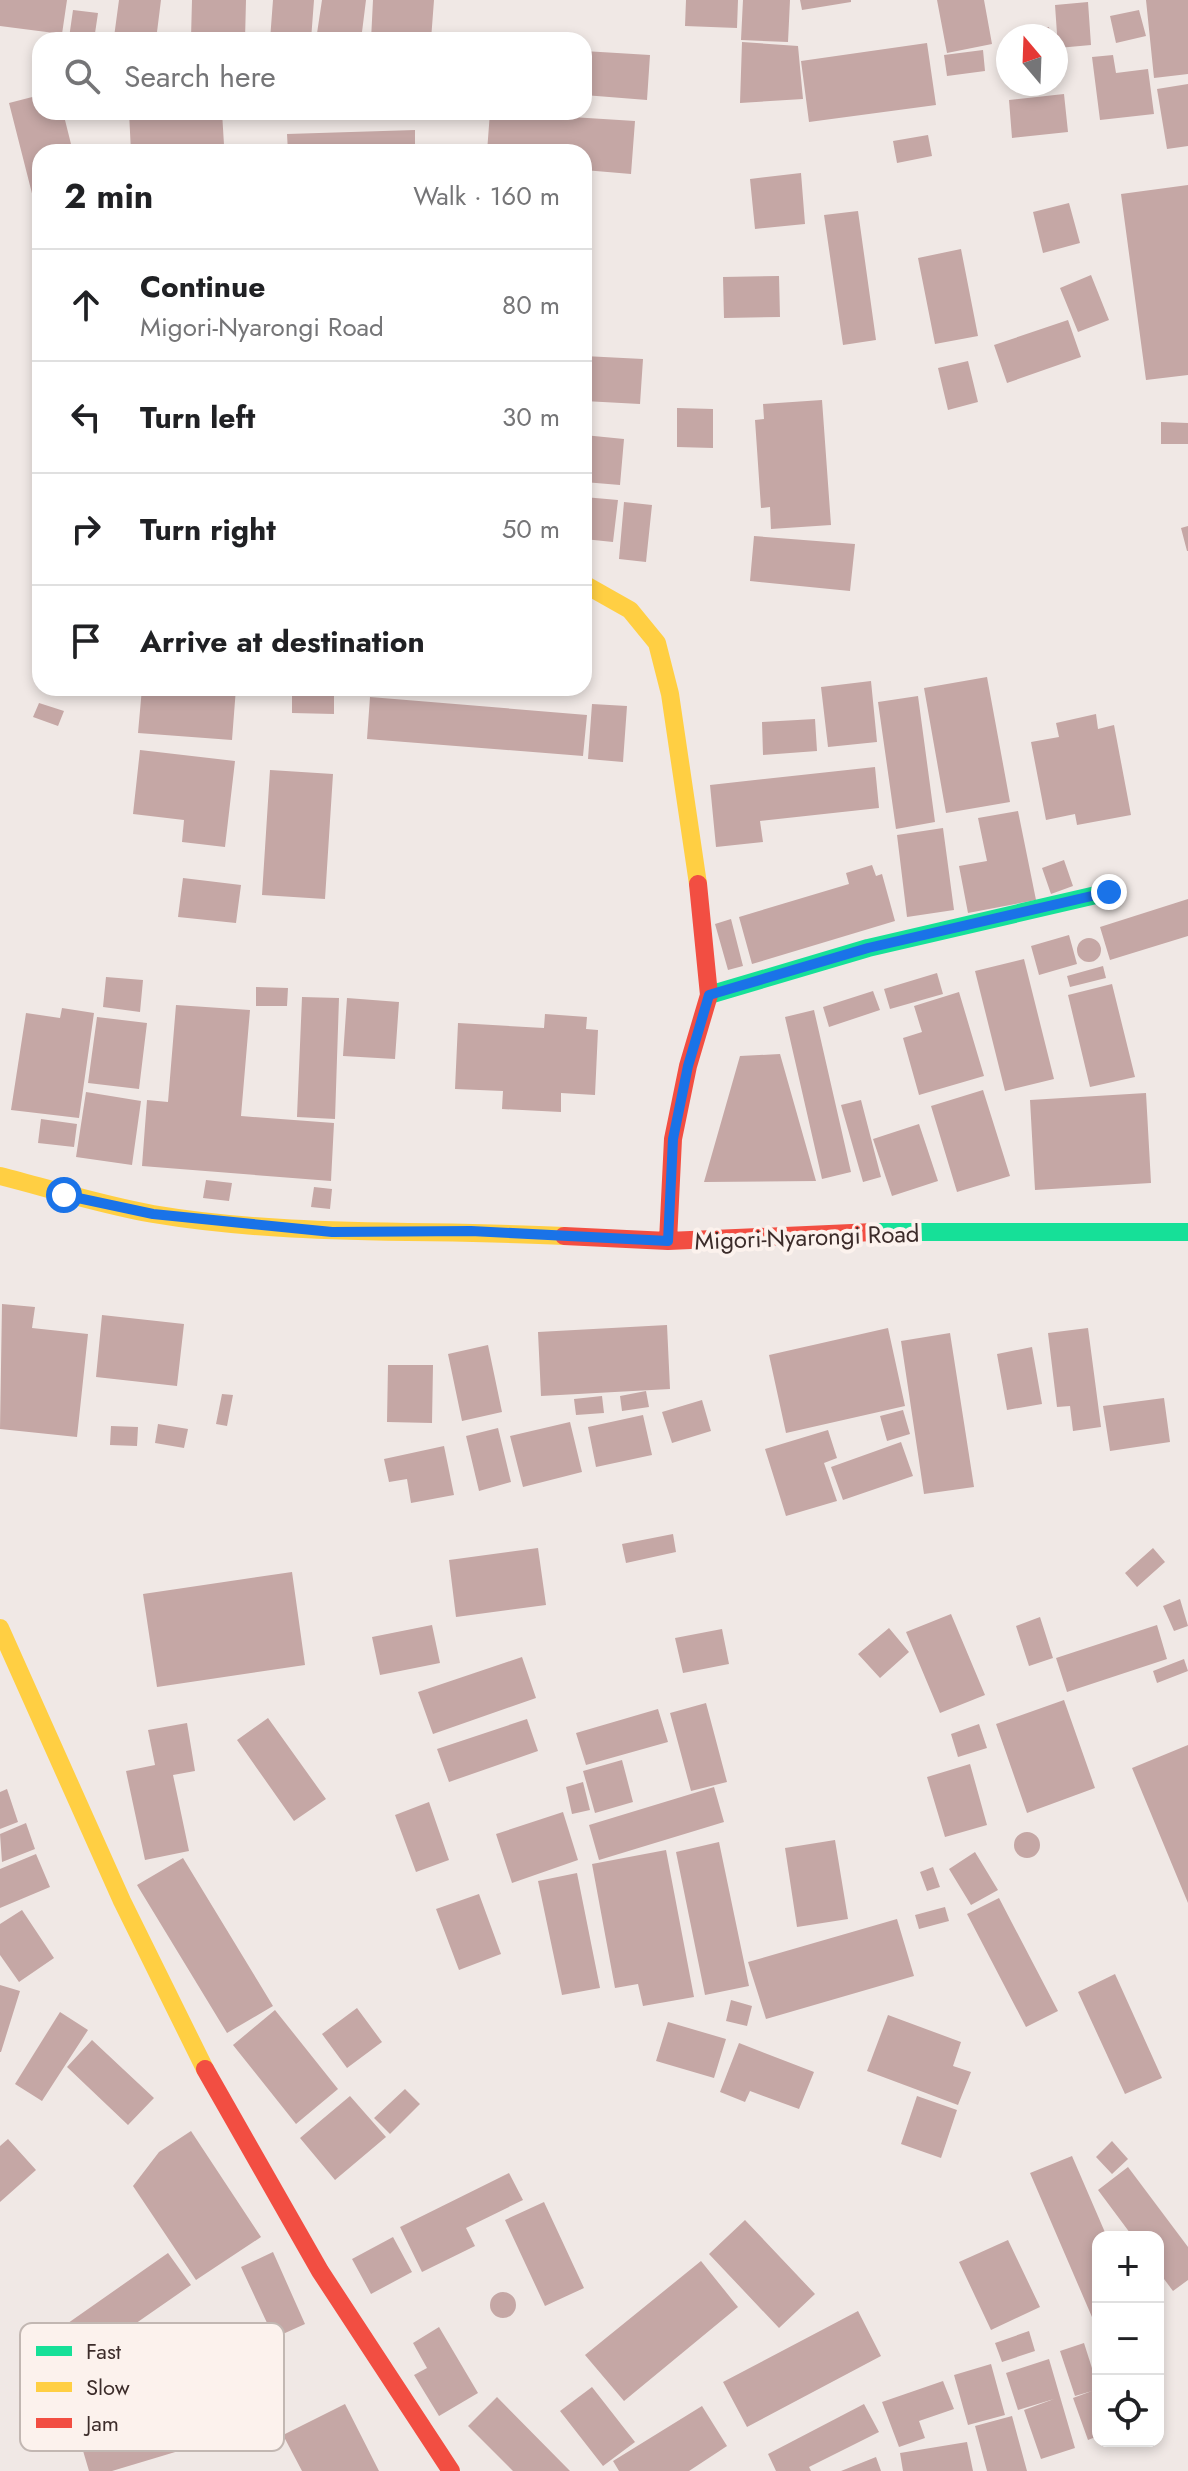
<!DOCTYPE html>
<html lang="en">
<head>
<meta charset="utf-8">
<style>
	:root { --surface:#fff; --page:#f6f6f6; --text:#202124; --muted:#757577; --line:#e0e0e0 }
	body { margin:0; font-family:Jost,sans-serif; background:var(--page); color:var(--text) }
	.controls { position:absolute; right:24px; bottom:24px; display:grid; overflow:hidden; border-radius:16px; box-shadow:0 4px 12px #0003 }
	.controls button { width:72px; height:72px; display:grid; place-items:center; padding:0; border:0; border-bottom:2px solid var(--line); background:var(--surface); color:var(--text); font:40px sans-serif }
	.compass { position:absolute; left:996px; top:24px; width:72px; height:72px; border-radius:50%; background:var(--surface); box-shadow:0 4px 12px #0003; rotate:341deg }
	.stop { position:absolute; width:24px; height:24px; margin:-18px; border:6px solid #1a73e8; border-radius:50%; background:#fff }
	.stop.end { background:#1a73e8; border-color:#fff; box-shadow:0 2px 8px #0008 }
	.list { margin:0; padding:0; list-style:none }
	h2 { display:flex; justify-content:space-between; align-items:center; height:104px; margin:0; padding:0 32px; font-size:34px }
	h2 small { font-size:26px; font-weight:400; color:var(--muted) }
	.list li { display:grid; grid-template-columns:52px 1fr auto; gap:24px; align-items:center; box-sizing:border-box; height:112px; padding:0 32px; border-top:2px solid var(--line) }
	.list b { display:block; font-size:30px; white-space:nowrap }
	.list p { margin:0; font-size:26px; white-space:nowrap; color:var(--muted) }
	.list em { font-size:26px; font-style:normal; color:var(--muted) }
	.icon { flex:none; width:44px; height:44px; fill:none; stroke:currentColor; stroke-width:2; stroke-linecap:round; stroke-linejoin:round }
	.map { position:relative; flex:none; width:1188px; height:2471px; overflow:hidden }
	.search { position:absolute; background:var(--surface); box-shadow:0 4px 12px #0003; left:32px; top:32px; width:560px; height:88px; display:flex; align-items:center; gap:20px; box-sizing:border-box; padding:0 28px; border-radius:24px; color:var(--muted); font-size:30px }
	.panel { position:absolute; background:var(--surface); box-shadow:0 4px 12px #0003; left:32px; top:144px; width:560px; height:552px; border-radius:24px }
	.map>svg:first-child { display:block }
</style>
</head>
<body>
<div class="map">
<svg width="1188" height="2471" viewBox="0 0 1188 2471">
	<rect width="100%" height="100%" fill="#f0e8e5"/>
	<path fill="#c5a7a5" d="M0,0h67l-5,34 -62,-8z
		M119,0h42l-5,40 -42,-3z
		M192,0h54l-1,40 -54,-2z
		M273,0h41l-3,40h-41z
		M322,0h44l-5,40h-45z
		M373,0h61l-3,40h-60z
		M686,0h52l-1,28 -52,-2z
		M743,0h47l-2,42 -47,-2z
		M800,0h51v2l-49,8z
		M937,0h47l8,44 -45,9z
		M1146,0h42v74l-34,4z
		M1088,2l3,43 -33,3 -3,-43z
		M73,10l25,3 -4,27 -25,-2z
		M1139,10l7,26 -30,7 -6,-27z
		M1049,27l1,9h-43v-2z
		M742,42l56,4 5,53 -63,4z
		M927,43l9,62 -127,17 -8,-61z
		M983,50l2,21 -38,5 -3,-21z
		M584,51l66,4 -3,45 -63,-5z
		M1113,55l3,18 32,-4 6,45 -54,6 -8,-63z
		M1188,84v62l-21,3 -10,-60z
		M1064,94l4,38 -56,6 -3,-38z
		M40,95v17h23l10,40h-33l-1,69 -30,-118z
		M129,112h93l2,33 30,-1v8h-123z
		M490,112l145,9 -4,53 -47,-4v-18h-97z
		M415,130v22h-127l-1,-18z
		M928,135l4,21 -35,7 -4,-22z
		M801,173l4,51 -50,5 -5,-50z
		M1188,185v190l-42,5 -25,-186z
		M1069,203l11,40 -37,10 -10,-41z
		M858,211l18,129 -33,5 -19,-130z
		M961,249l17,87 -43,8 -17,-86z
		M1091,275l18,45 -31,12 -18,-44z
		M779,276l1,41 -56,1 -1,-41z
		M1068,320l13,37 -74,26 -13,-38z
		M584,356l59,3 -3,45 -56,-3z
		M968,361l10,41 -30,8 -10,-42z
		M822,400l9,125 -60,4 -1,-22 -9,1 -6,-88 9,-1 -1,-15z
		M677,408l36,1v39l-36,-1z
		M1161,422l27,1v21h-27z
		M584,435l40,4 -4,46 -36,-3z
		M584,497l34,3 -5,42 -29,-3z
		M624,502l28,3 -6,57 -27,-3z
		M1188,526v25h-1l-6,-23z
		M754,536l101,8 -5,47 -100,-10z
		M987,677l23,125 -64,11 -22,-125z
		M871,681l6,61 -49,5 -7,-60z
		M142,688h94l-4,52 -94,-7z
		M292,688h42v26l-42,-1z
		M918,696l17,126 -39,7 -18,-127z
		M370,697l217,18 -4,41 -216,-17z
		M39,703l25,8 -6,15 -25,-9z
		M592,704l35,2 -4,56 -35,-3z
		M1096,714l2,15 16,-4 17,90 -54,10 -2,-11 -29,6 -15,-78 28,-5 -3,-14z
		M815,719l2,32 -54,4 -1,-33z
		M140,750l95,11 -10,86 -43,-5 2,-22 -51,-6z
		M875,767l4,41 -119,13 3,21 -47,5 -6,-62z
		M270,770l63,4 -8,125 -63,-4z
		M1018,811l18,89 -68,13 -9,-47 28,-5 -9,-43z
		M943,828l11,82 -47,7 -10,-82z
		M1064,860l9,26 -22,8 -9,-26z
		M872,865l4,11 6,-2 13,47 -143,43 -13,-47 110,-33 -3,-11z
		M183,878l58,7 -5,38 -58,-6z
		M1188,899v37l-78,24 -10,-33z
		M731,919l12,47 -15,4 -13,-46z
		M1069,935l8,29 -38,11 -8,-29z
		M1077 950a12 12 0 1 1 24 0a12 12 0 1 1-24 0Z
		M1024,959l30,120 -49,12 -30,-120z
		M1103,966l3,12 -36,9 -3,-11z
		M937,973l6,21 -53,15 -6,-20z
		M106,977l37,3 -3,32 -37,-5z
		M1112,984l23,93 -45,10 -22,-92z
		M256,987l32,1 -1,18h-31z
		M873,991l7,19 -51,17 -6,-20z
		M959,992l25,84 -65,19 -16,-57 19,-6 -8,-26z
		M302,997l37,1 -4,121 -38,-2z
		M347,998l52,4 -4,57 -52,-3z
		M176,1005l74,5 -9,106 93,7 -3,58 -189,-15 5,-66 21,2z
		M62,1008l32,5 -15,105 -68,-8 15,-97 34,5z
		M814,1010l37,162 -29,7 -37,-162z
		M545,1014l42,3 -1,12 12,1 -3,65 -34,-2v19l-59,-3 1,-18 -48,-2 3,-66 86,5z
		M97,1017l50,6 -8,66 -51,-6z
		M780,1054l36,127 -112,1 36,-126z
		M983,1090l27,86 -53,16 -26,-86z
		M86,1092l55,9 -9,64 -56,-8z
		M1146,1093l5,90 -116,7 -5,-90z
		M861,1100l20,77 -18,5 -22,-77z
		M41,1119l36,5 -3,23 -36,-4z
		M919,1124l19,57 -46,15 -19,-57z
		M206,1180l26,3 -3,18 -26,-3z
		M314,1187l18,2 -2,20 -19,-2z
		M2,1304l33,3 -3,21 56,6 -11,103 -77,-8z
		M102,1315l82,9 -7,62 -81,-9z
		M667,1325l3,64 -129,7 -3,-64z
		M888,1328l17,78 -119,27 -17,-78z
		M1088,1328l13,99 -28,4 -3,-25 -13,1 -9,-74z
		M950,1333l24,154 -50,7 -23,-153z
		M488,1345l14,67 -40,9 -14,-67z
		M1032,1347l10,57 -35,6 -10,-56z
		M388,1365h45l-1,58 -45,-1z
		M646,1391l3,16 -27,4 -2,-15z
		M222,1394l11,1 -6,31 -11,-2z
		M602,1396l2,17 -28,2 -2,-16z
		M1164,1398l6,44 -60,9 -7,-45z
		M702,1400l9,31 -39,12 -10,-31z
		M903,1410l7,24 -23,7 -7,-25z
		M643,1415l9,40 -56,12 -8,-40z
		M570,1422l12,50 -59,15 -13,-51z
		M158,1424l30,5 -4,19 -29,-5z
		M111,1426l27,1 -1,19 -27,-1z
		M498,1428l13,54 -32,9 -13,-55z
		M828,1430l9,28 -13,5 13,38 -51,15 -21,-67z
		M901,1442l12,34 -70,24 -12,-33z
		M444,1446l10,49 -43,8 -4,-24 -18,3 -5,-23z
		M673,1534l3,18 -50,11 -4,-19z
		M538,1548l8,57 -90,12 -7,-57z
		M1153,1548l12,14 -28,25 -12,-14z
		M292,1572l13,93 -148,22 -14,-93z
		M1180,1599l8,27 -14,5 -11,-25z
		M951,1614l34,81 -45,18 -34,-81z
		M1040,1617l13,41 -24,8 -13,-40z
		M432,1625l8,38 -60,12 -8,-38z
		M1157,1625l10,34 -100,33 -11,-34z
		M889,1628l20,24 -29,26 -22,-24z
		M722,1629l7,35 -46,9 -8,-35z
		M522,1657l14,41 -103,36 -15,-42z
		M1184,1659l4,12 -31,12 -4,-12z
		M1064,1700l31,88 -68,25 -31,-89z
		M706,1703l21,79 -36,9 -21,-78z
		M658,1709l10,33 -82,23 -10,-32z
		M268,1718l58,81 -32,22 -57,-81z
		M527,1719l11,32 -89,31 -12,-33z
		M187,1723l8,48 -22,4 16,76 -44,9 -19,-89 29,-6 -7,-35z
		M979,1724l8,24 -29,9 -7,-23z
		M1188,1745v158l-56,-135z
		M622,1760l11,42 -38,11 -12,-42z
		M970,1764l17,61 -42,12 -18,-60z
		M583,1782l7,28 -18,4 -6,-27z
		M714,1787l10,35 -125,38 -10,-35z
		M7,1789l11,33 -18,7v-37z
		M429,1802l20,58 -33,12 -21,-57z
		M563,1812l15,48 -66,23 -16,-49z
		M26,1823l9,26 -33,13 -2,-28z
		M1014 1845a13 13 0 1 1 26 0a13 13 0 1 1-26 0Z
		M835,1840l13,79 -51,8 -12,-79z
		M719,1842l30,144 -44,9 -29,-143z
		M666,1850l28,147 -51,9 -5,-22 -23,4 -23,-124z
		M975,1852l23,38 -27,15 -22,-36z
		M36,1854l14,33 -50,21v-39z
		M183,1858l90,148 -46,27 -90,-148z
		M933,1867l7,20 -13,4 -7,-19z
		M577,1873l23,115 -38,7 -24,-114z
		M479,1894l22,60 -42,16 -23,-61z
		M999,1898l59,113 -32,16 -59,-113z
		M945,1907l4,14 -30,8 -4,-14z
		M22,1910l32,48 -35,24 -19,-27v-31z
		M897,1919l17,57 -148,43 -18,-57z
		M1115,1974l47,104 -37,16 -47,-102z
		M0,1985l20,6 -19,61h-1z
		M731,2000l21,6 -5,20 -21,-5z
		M357,2008l25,34 -35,26 -25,-34z
		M275,2010l63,79 -42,35 -63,-79z
		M60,2012l28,18 -46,71 -27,-17z
		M888,2015l73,27 -8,24 18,6 -13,33 -91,-34z
		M668,2022l58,17 -12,39 -58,-17z
		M92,2040l62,58 -26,27 -61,-58z
		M739,2043l75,29 -15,37 -49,-18 -5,11 -25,-10z
		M405,2089l15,15 -30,30 -16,-16z
		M350,2096l36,41 -51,43 -35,-42z
		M917,2096l40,14 -16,48 -40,-14z
		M191,2131l70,106 -65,43 -63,-94 26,-34z
		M8,2139l28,31 -36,32v-56z
		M1112,2141l16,18 -16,15 -16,-17z
		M1072,2156l35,81h-9v94l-68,-158z
		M1128,2167l60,80v33l-15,11 -15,-20v-34h-25l-35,-47z
		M509,2173l14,27 -57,28 9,18 -53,26 -22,-45z
		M544,2202l40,86 -39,18 -40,-86z
		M745,2220l70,74 -36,34 -70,-74z
		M393,2237l19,35 -41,22 -19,-35z
		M1008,2240l32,67 -49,23 -32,-68z
		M273,2252l32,72 -31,14 -33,-71z
		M168,2253l23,32 -118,82 -22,-32z
		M701,2261l37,46 -114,94 -39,-46z
		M490 2305a13 13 0 1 1 26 0a13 13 0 1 1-26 0Z
		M858,2311l23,45 -134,71 -24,-45z
		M439,2327l39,66 -39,23 -25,-41 13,-7 -14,-25z
		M1029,2331l6,20 -33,11 -7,-19z
		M1084,2343l14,44v49l-10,4 -15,-42 19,-7 -17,5 -15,-45z
		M1049,2359l26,89 -34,11 -17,-49 30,-11 -36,11 -12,-37z
		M991,2364l14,51 -37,10 -14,-50z
		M260,2371l15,51 -163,49h-23l-13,-44z
		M943,2381l11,28 -35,12 6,17 -26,9 -17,-45z
		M592,2387l43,55 -32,24 -43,-55z
		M497,2397l73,74h-57l-45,-45z
		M345,2404l34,67h-77l-19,-36z
		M864,2404l15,28 -70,35 2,4h-35l-8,-17z
		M702,2406l25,40 -38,25h-70l-6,-10z
		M1012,2416l15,55h-40l-12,-45z
		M967,2442l6,29h-70l-3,-18z
		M876,2457l5,14h-40z"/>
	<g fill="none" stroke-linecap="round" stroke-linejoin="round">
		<path stroke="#16e098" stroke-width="18" d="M709,995l159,-47 241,-56
			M874,1232h314"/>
		<path stroke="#ffcf43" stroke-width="18" d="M584,584l46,26 27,33 13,51 28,190
			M0,1176c51,13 102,29 153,38 136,23 275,15 411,22
			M0,1628l122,273 83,168"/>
		<path stroke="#f24e42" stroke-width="18" d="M564,1236l104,5 206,-9
			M668,1241l5,-102 15,-73 21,-71 -11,-111
			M205,2069l115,202 131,200"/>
	</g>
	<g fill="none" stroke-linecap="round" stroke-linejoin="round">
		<path stroke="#1a73e8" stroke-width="10" d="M64,1195l89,19 179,18 139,-1 197,10 5,-102 15,-73 21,-71 159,-47 241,-56"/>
	</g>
	<g text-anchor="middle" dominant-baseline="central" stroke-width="8" stroke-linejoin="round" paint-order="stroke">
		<g font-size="24" fill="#3c2c2a" stroke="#fcf2ed">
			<text transform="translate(807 1237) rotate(-2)">Migori-Nyarongi Road</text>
		</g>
	</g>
	<rect x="20" y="2323" width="264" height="128" rx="12" fill="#fcf2ed" stroke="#c2b7b2" stroke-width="2"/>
	<rect x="36" y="2346" width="36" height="10" fill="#16e098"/>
	<rect x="36" y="2382" width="36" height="10" fill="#ffcf43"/>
	<rect x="36" y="2418" width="36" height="10" fill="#f24e42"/>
	<g font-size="22" fill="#3c2c2a">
		<text x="86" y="2359">Fast</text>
		<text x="86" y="2395">Slow</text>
		<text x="86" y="2431">Jam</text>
	</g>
</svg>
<div class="controls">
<button>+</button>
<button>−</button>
<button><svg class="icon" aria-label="locate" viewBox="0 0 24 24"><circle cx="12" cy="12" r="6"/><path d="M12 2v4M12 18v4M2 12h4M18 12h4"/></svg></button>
</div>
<svg class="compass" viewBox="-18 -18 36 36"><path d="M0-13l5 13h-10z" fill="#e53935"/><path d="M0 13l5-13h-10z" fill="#757577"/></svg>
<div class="stop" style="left:64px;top:1195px"></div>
<div class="stop end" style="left:1109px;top:892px"></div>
<div class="search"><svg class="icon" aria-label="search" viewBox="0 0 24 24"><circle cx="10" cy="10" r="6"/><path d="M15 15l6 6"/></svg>Search here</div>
<section class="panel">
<h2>2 min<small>Walk · 160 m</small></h2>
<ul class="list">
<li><svg class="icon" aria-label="ahead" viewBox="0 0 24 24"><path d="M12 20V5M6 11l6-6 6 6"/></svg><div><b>Continue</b><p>Migori-Nyarongi Road</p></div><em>80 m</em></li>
<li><svg class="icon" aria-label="left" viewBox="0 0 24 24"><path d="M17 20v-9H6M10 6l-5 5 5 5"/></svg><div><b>Turn left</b></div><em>30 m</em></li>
<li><svg class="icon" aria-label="right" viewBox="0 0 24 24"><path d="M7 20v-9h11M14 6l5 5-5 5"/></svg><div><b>Turn right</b></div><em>50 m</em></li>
<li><svg class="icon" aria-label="arrive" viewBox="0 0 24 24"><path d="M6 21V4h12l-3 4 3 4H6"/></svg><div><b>Arrive at destination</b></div></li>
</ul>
</section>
</div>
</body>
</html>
